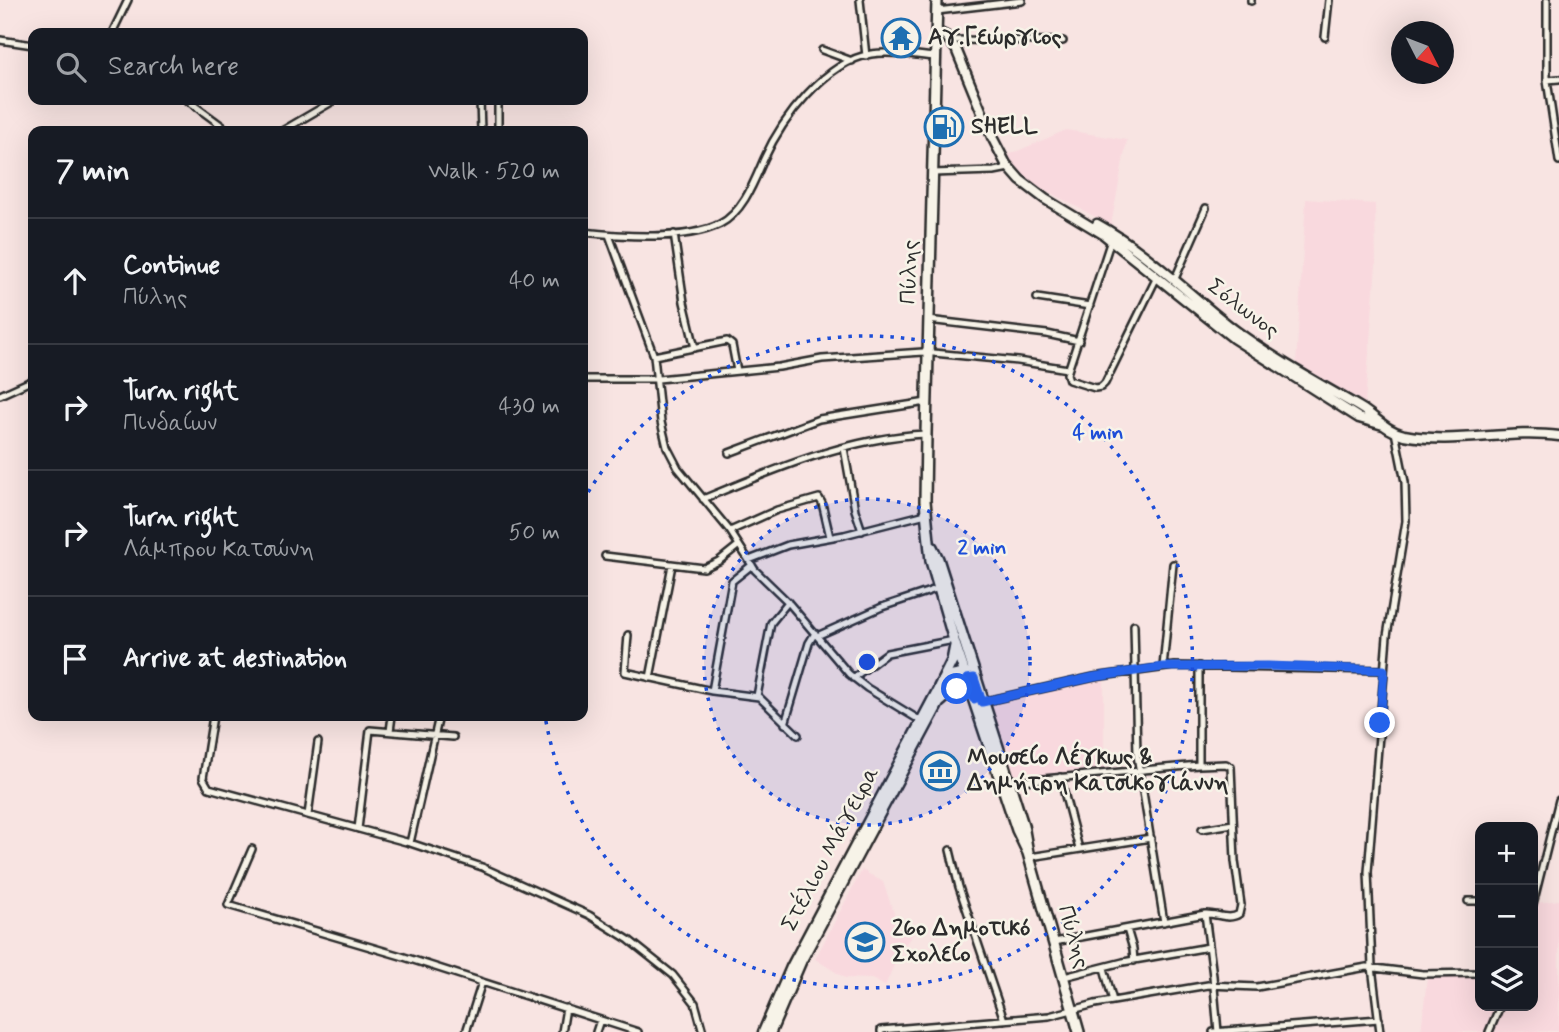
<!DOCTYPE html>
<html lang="en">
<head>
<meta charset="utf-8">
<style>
	:root { --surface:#171b24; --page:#242831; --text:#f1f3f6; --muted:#9ea1a6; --line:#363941 }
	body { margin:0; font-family:Mynerve,sans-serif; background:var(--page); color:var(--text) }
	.controls { position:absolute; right:21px; bottom:21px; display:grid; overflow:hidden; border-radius:14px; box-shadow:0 7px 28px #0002 }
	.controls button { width:63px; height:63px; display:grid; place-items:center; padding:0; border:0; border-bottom:2px solid var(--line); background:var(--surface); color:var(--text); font:35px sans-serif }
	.compass { position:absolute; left:1391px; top:21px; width:63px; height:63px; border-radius:50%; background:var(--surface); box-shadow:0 7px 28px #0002; rotate:132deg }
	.stop { position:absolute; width:21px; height:21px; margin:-16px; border:5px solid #2563eb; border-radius:50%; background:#fff }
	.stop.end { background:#2563eb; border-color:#fff; box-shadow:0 2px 7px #0008 }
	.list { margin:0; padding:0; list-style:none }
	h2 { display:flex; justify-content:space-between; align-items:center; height:91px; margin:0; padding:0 28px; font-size:30px }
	h2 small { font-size:23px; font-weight:400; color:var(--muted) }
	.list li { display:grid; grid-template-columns:46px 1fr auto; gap:21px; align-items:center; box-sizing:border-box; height:126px; padding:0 28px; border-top:2px solid var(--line) }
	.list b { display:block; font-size:26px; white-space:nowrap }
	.list p { margin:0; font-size:23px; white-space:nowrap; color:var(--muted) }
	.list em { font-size:23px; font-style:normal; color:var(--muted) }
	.icon { flex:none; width:38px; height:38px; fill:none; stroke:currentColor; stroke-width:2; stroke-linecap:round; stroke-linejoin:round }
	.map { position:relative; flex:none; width:1559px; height:1032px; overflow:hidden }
	.search { position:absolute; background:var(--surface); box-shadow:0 7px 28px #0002; left:28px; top:28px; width:560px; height:77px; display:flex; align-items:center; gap:18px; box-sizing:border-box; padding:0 24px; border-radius:14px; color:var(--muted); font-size:26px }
	.panel { position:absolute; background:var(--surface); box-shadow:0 7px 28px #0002; left:28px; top:126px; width:560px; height:595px; border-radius:14px }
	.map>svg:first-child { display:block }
</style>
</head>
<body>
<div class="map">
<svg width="1559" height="1032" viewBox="0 0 1559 1032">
	<rect width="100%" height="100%" fill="#f8e4e2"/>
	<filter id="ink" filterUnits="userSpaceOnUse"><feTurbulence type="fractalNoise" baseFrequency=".0143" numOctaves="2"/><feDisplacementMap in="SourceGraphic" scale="14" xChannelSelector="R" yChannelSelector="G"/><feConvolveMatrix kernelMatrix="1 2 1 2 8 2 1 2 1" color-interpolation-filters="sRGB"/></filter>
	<g filter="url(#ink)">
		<path fill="#f9d9de" d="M1066,130l61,10 -16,85 -85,-45 -20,-24z
			M1306,199l69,5 1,61 -11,138 -69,-38z
			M1104,679v91l-93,8 -23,-74z
			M862,870l21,12 13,37 18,14 -14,18 -15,35 -13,-7 -27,-1 -30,-19z
			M1559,900v131l-65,1 11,-26h28v-85l4,-18z
			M1463,975l17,3v28h16l-10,26h-65l6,-54z"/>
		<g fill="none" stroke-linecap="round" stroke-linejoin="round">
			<defs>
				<path id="street" d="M860,0l6,56
					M1547,0v80l12,81
					M1251,1v-1
					M937,11l85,-10
					M112,33l16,-33
					M1325,37l4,-37
					M0,40l33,5
					M950,40l113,1
					M822,50l30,11
					M1547,80l12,-1
					M187,100l42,31
					M480,100l1,31
					M498,100v31
					M282,131l53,-31
					M932,173l62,-2 15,-3
					M583,232c36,4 104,9 137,-8 23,-12 34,-42 44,-65 18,-40 61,-97 107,-105 20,-3 44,1 64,3
					M674,234l10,68 11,46
					M609,235l45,121 7,66 6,25 11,21 52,63 25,39 33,32 61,72 18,14 54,33
					M1111,240l-44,134 2,6 26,8 6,-1 4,-4 52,-106
					M1174,281l32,-73
					M1037,298l53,8
					M928,320l119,14 32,7
					M654,356l73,-15 5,4 5,26
					M583,379h75l121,-12 43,-8 101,-7 95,9 50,8
					M0,395l33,-15
					M844,448l11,62 7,21
					M729,453l90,-34 108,-17
					M703,499c69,-29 147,-62 223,-65
					M730,531l47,-21 42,-12 3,5 8,34
					M605,556l99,12 15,-7 20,-16
					M749,560l39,-15 56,-10 82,-21
					M1134,625l3,130 27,167
					M628,635l-3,37 87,19 47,6 39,38
					M817,636l65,-29 57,-19
					M1199,666v99
					M1163,667l10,-103
					M650,678l22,-113
					M853,678l34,-25 67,-13
					M712,691l20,-110 20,-16
					M757,696l14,-73 17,-21
					M982,702l112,-25 80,-11 210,4
					M213,716l-10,62 6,10 201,55 72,24 107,48 40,25 44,35 22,28 8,29
					M785,724l24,-81 6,-10
					M390,731l2,-15
					M1060,777l19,72
					M1010,782l189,-17 27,-1 5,3 4,94 6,44 -2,9c-10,7 -23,-1 -34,0l-151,28
					M308,815l10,-73
					M358,829l12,-99 83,7
					M1202,829l31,-5
					M410,843l29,-127
					M252,849l-24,56 173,51 237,76
					M950,850l9,37 45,133
					M1030,857l121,-19
					M1468,901h12
					M1533,904l26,-104
					M1205,914l8,62 5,56
					M1127,929l6,20 1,12
					M1104,968l9,33
					M1064,977l59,-15 86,-15
					M466,1032l16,-50
					M562,1032l4,-24
					M596,1032l4,-12
					M881,1032v-2l168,-14 46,-12 113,-19 49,2 110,-20 56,7 57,-1
					M1213,1032l166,-13
					M1380,1032l-8,-65 -4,-95 19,-236 19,-115 -1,-39 -10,-50
					M1489,1032l11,-26"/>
				<path id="secondary" d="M936,31l10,5 10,13 36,88 14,27 14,16 25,19 58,35 130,104 126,80 24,7
					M1097,224c51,28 93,72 139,107 39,29 82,52 123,76 16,9 27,24 45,28 51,10 104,-6 155,1
					M763,1032l28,-65 148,-280 12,-11 20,-4
					M771,1032l31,-72 142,-266 8,-9 19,-7"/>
				<path id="primary" d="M937,0l-11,434 -1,67 6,60 24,83 62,186 11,23
					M932,547l6,12 85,266 5,28 51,179
					M939,687l13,-26 3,-15
					M941,701l12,-11 11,-1 7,6"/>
			</defs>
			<use href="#street" stroke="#2b2b2b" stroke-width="10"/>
			<use href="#secondary" stroke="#2b2b2b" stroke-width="13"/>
			<use href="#primary" stroke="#2b2b2b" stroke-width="14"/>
			<use href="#street" stroke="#f7f3e8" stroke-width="5"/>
			<use href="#secondary" stroke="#f7f3e8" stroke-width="8"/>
			<use href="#primary" stroke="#f7f3e8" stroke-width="9"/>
		</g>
	</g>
	<g fill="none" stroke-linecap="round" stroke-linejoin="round" filter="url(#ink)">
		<path stroke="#2563eb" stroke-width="9" d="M957,689h7l10,10 -7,-20 7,-1 8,24 112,-25 69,-10 105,-1 116,4 -4,53"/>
	</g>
	<circle cx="867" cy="662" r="163" fill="#1d4ed8" fill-opacity=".12"/>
	<g fill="none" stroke="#1d4ed8" stroke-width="3.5" stroke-dasharray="3.5 7">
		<circle cx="867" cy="662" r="163"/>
		<path d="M583 501A326 326 0 1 1 545 716"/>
	</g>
	<defs>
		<symbol id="temple-ring" viewBox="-11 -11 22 22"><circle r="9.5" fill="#f7f3e8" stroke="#1f6fb2" stroke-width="1.5"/><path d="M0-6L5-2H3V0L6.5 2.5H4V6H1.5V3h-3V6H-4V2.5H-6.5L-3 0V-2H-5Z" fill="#1f6fb2"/></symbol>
		<symbol id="fuel-ring" viewBox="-11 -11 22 22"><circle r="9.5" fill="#f7f3e8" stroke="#1f6fb2" stroke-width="1.5"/><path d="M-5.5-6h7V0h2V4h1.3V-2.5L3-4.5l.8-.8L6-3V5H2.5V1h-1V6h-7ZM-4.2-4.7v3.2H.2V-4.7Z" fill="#1f6fb2"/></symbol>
		<symbol id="museum-ring" viewBox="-11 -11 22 22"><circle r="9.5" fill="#f7f3e8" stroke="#1f6fb2" stroke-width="1.5"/><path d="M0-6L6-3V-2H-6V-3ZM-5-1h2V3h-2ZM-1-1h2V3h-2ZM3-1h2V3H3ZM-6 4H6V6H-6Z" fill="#1f6fb2"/></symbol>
		<symbol id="school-ring" viewBox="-11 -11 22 22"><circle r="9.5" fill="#f7f3e8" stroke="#1f6fb2" stroke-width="1.5"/><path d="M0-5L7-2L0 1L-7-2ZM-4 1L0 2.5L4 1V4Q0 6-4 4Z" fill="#1f6fb2"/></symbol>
	</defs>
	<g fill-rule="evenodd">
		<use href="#temple-ring" x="879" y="16" width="44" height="44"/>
		<use href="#fuel-ring" x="922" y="105" width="44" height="44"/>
		<use href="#museum-ring" x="918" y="749" width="44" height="44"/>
		<use href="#school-ring" x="843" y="920" width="44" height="44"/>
	</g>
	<g text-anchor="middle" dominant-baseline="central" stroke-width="5" stroke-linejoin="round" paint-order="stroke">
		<g font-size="23" font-weight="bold" fill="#2b2b2b" stroke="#f7f3e8" text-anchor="start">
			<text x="928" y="38">Αγ.Γεώργιος</text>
			<text x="971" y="127">SHELL</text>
			<text x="967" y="758">Μουσείο Λέγκως &amp;<tspan x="967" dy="26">Δημήτρη Κατσικογιάννη</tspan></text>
			<text x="892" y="929">26ο Δημοτικό<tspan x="892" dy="26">Σχολείο</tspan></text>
		</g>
		<g font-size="23" fill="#2b2b2b" stroke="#f7f3e8">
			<text transform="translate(910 272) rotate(-88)">Πύλης</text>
			<text transform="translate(1243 309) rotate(37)">Σόλωνος</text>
			<text transform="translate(831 849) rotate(-62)">Στέλιου Μάγειρα</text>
			<text transform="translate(1073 937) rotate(74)">Πύλης</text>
		</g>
	</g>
	<circle cx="867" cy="662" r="10" fill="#1d4ed8" stroke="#f7f3e8" stroke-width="3.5"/>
	<g font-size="21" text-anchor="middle" font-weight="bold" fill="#1d4ed8" stroke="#f7f3e8" stroke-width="5" stroke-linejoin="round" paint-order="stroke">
		<text x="1098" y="439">4 min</text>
		<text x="982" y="554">2 min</text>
	</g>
</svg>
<div class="controls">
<button>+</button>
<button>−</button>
<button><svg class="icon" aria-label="layers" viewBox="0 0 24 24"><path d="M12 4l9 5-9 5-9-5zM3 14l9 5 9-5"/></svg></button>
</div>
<svg class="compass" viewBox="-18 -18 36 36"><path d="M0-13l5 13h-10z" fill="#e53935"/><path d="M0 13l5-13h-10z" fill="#9ea1a6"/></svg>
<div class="stop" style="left:957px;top:689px"></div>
<div class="stop end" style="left:1380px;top:723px"></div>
<div class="search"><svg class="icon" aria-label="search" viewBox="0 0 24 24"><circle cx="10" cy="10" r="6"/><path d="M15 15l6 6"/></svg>Search here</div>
<section class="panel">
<h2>7 min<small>Walk · 520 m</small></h2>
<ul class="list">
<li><svg class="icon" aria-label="ahead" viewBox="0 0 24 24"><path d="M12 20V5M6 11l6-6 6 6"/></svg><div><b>Continue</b><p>Πύλης</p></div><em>40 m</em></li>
<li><svg class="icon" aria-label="right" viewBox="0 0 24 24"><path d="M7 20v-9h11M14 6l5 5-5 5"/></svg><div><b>Turn right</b><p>Πινδαίων</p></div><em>430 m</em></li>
<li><svg class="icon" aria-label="right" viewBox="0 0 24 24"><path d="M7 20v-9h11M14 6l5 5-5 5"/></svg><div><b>Turn right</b><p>Λάμπρου Κατσώνη</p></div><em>50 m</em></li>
<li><svg class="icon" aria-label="arrive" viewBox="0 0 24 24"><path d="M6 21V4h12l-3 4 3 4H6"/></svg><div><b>Arrive at destination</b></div></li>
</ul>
</section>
</div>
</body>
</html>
